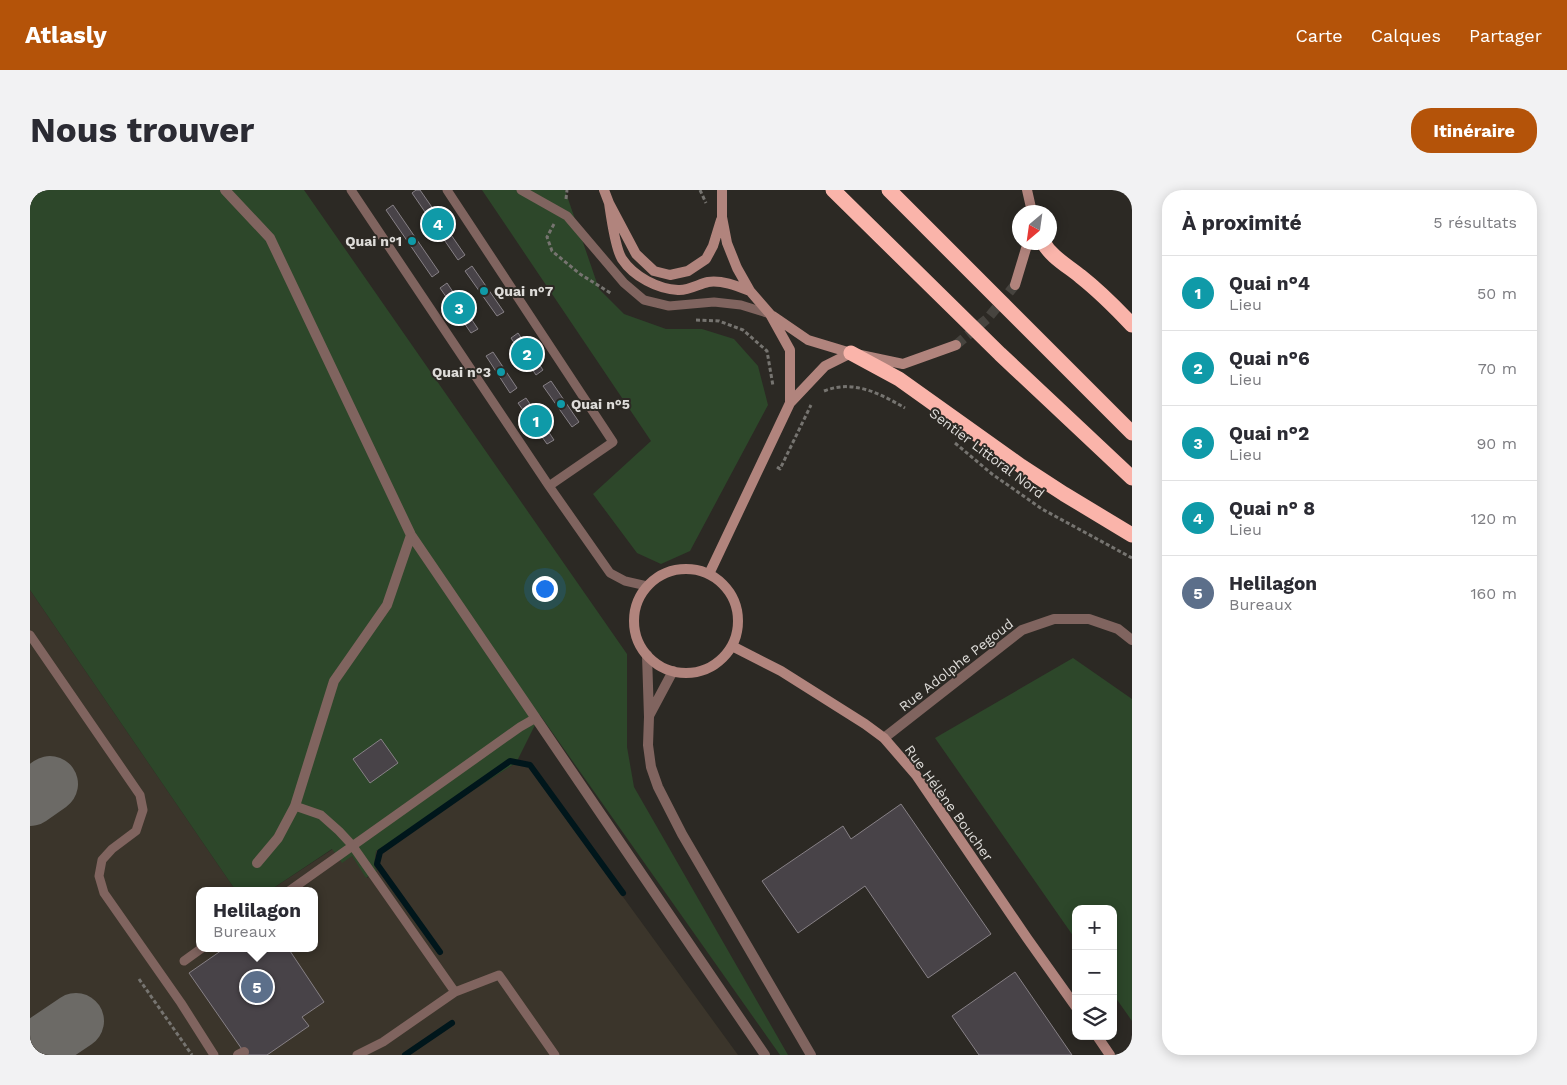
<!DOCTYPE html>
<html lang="fr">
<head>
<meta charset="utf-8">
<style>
	:root { --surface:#fff; --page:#f2f2f3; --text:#2b2b33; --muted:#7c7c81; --line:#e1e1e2; --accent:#b45309 }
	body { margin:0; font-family:"Work Sans",sans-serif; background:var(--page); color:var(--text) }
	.controls { position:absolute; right:15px; bottom:15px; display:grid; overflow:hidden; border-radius:10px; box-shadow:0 2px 12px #0003 }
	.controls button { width:45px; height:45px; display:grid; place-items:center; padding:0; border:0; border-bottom:1px solid var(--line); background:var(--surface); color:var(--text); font:25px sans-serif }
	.compass { position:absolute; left:982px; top:15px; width:45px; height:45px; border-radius:50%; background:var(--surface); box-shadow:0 2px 12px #0003; rotate:209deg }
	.you { position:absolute; left:514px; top:398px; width:18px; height:18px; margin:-12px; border:4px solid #fff; border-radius:50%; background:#1a73e8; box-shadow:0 0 0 8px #1a73e833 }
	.badge { display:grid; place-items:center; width:32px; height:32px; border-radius:50%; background:var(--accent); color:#fff; font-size:16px; font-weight:700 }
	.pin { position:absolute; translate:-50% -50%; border:2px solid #fff; box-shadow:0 1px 5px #0006 }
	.popup { position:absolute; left:166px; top:697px; width:122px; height:65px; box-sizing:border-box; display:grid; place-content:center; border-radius:10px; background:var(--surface); filter:drop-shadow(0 1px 4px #0005); font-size:16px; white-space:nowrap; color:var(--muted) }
	.popup b { font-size:19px; color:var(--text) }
	.popup::after { content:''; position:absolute; left:50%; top:100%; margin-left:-10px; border:10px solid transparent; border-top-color:var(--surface) }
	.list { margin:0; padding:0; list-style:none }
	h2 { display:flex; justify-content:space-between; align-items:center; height:65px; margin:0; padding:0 20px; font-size:21px }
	h2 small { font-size:16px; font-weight:400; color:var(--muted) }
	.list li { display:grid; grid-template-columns:32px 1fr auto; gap:15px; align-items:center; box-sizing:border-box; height:75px; padding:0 20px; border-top:1px solid var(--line) }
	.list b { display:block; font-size:19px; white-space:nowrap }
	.list p { margin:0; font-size:16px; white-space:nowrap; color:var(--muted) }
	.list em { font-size:16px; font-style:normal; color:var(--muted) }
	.icon { flex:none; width:28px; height:28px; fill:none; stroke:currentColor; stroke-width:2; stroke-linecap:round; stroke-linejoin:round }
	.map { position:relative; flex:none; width:1102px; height:865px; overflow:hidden; border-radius:20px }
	header { display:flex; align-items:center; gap:30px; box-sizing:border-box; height:70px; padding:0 25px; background:var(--accent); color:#fff }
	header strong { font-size:24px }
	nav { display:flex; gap:28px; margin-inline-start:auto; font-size:18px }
	.intro { display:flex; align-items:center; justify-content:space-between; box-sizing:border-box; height:120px; padding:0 30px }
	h1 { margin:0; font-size:35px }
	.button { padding:12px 22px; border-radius:20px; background:var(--accent); color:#fff; font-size:18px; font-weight:700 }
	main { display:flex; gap:30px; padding:0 30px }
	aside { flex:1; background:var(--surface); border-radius:20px; box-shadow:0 2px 12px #0003 }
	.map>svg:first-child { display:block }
</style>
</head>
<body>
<header>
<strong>Atlasly</strong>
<nav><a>Carte</a><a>Calques</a><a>Partager</a></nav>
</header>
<div class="intro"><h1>Nous trouver</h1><a class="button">Itinéraire</a></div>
<main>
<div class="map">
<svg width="1102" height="865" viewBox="0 0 1102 865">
	<rect width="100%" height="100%" fill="#2c2924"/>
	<path fill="#3b352b" d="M0,400l206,301h-36v57h114v-57h-45l64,-42 19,7 15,22 10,-7 -3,-6 2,-14 140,-88 11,2 211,290h-708z"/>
	<path fill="#2d472a" d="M0,0h274l323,464v93l7,40 154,268h-8l-240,-340 -24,48 -140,88 -2,14 3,6 -11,7 -14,-22 -10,7 -10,-14 -63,42h-33l-206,-301z
		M452,0h83l34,99 25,25 42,15h36l32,10 24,27 10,39 -78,146 -29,13 -24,-11 -44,-59 58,-53z
		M1043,468l59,41v322l-19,-27v-85h-37v31l-141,-202z"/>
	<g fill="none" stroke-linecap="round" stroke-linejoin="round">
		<path stroke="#00161b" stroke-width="6" d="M410,762l-63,-88 3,-12 130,-91 20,4 93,128
			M375,865l47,-32"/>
		<path stroke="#6c6a66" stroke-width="56" d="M0,608l20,-14
			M0,862l46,-31"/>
	</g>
	<path fill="#484348" stroke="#878186" d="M386,0h4l45,65 -7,5 -46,-67z
		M363,15l46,67 -7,5 -46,-67z
		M442,76l32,46 -7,4 -32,-45z
		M417,93l31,46 -7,4 -31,-45z
		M488,143l25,37 -7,5 -25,-37z
		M463,162l24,36 -7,5 -24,-37z
		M521,191l28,41 -7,5 -29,-41z
		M496,208l28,42 -7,4 -29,-41z
		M351,549l17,24 -28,20 -17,-24z
		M871,614l90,130 -63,44 -63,-92 -67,47 -36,-52 81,-55 8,13z
		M195,758h63l36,54 -22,15 7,9 -42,29h-21l-57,-82z
		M985,782l57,83h-93l-27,-39z"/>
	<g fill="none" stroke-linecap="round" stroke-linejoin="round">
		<path stroke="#47443f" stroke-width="10" stroke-dasharray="10 5" stroke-linecap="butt" d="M926,155l32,-27 27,-33"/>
		<path stroke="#767470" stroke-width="3" stroke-dasharray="4 2.5" stroke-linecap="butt" d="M670,0l6,13
			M536,9l1,-9
			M524,34l-7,13 5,14 28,23 32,20
			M666,130l23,1 24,9 24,21 6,35
			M794,201c29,-12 57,3 81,17
			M925,253l37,31 50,35 90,49
			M747,277l3,2 31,-64
			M109,789l53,76"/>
		<path stroke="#80645f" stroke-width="9" d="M321,0l198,296 61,87 15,8 22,5
			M417,0l166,252 -64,44
			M491,0l46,26 57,67 20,17 25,6 45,-4 27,3 29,9
			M0,445l110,160 3,15 -7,21 -24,18 -10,11 -3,16 5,17 77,110 33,52
			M265,616l26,9 18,16 13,14 103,147
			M259,701l231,-164 14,-8
			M154,771l18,-13
			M327,865l26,-13 72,-50 44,-17 56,80"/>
		<path stroke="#80645f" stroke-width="10" d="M195,0l45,48 141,297 354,520
			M617,465l2,62 -1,28 3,22 7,20 24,47 129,221
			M619,526l24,-45
			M854,548l138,-108 32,-11h35l29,10 14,11
			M227,673l21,-25 17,-32 39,-125 53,-76 24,-70
			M208,865l6,-3"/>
		<path stroke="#b1847d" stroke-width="10" d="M574,0l5,13 27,51 18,17 16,4 18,-4 18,-12 7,-13 8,-26
			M692,0v27l5,26 10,25 13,23 20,23 20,36v53
			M997,0l5,22
			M579,13c2,13 6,45 13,56 12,18 36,30 56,31 10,1 21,-6 30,-8 14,-2 29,4 42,9
			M985,95l13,-43
			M743,126l35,24 43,13 52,11 53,-19
			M604 431a52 52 0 1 1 104 0a52 52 0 1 1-104 0Z
			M679,384l81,-171 35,-37 26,-13
			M702,456l49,25 84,53 19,14 32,37 111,163 49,69
			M1067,846l13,19"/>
		<path stroke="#fab4aa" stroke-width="15" d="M803,0l167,164 132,124
			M859,0l243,243
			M1013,52c8,15 25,24 37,34 19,15 36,32 52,49
			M821,163l48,26 122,87 43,28 68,41"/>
	</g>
	<g fill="#0f9aa8" stroke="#2c2924" stroke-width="2">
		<circle cx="382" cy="51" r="5"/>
		<circle cx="454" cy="101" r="5"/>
		<circle cx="471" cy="182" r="5"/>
		<circle cx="531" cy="214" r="5"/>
	</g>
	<g text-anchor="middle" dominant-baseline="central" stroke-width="4" stroke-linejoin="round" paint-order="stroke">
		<g font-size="14" font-weight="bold" fill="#dedcd9" stroke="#2c2924" text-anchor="end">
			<text x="372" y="51">Quai n°1</text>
			<text x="464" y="101" text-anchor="start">Quai n°7</text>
			<text x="461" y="182">Quai n°3</text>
			<text x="541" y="214" text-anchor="start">Quai n°5</text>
		</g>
		<g font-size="14" fill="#dedcd9" stroke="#2c2924">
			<text transform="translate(957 263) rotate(37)">Sentier Littoral Nord</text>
			<text transform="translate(926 475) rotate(-38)">Rue Adolphe Pegoud</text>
			<text transform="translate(919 613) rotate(54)">Rue Hélène Boucher</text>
		</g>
	</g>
</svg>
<div class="controls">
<button>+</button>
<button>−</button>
<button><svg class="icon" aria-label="layers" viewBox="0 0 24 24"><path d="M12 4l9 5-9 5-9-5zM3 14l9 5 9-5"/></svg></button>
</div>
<svg class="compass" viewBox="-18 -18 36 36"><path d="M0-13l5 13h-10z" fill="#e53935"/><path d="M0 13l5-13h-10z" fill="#7c7c81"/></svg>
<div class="you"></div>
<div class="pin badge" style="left:506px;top:231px;background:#0f9aa8">1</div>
<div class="pin badge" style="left:497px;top:164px;background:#0f9aa8">2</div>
<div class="pin badge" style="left:429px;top:118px;background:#0f9aa8">3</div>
<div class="pin badge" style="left:408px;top:34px;background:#0f9aa8">4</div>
<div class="pin badge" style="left:227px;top:797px;background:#5c6f8a">5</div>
<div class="popup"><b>Helilagon</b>Bureaux</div>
</div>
<aside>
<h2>À proximité<small>5 résultats</small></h2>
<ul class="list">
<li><span class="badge" style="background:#0f9aa8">1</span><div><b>Quai n°4</b><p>Lieu</p></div><em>50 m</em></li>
<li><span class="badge" style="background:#0f9aa8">2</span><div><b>Quai n°6</b><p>Lieu</p></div><em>70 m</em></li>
<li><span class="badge" style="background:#0f9aa8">3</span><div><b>Quai n°2</b><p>Lieu</p></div><em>90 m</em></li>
<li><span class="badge" style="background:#0f9aa8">4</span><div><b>Quai n° 8</b><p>Lieu</p></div><em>120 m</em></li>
<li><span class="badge" style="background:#5c6f8a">5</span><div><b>Helilagon</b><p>Bureaux</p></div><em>160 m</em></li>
</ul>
</aside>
</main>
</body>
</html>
